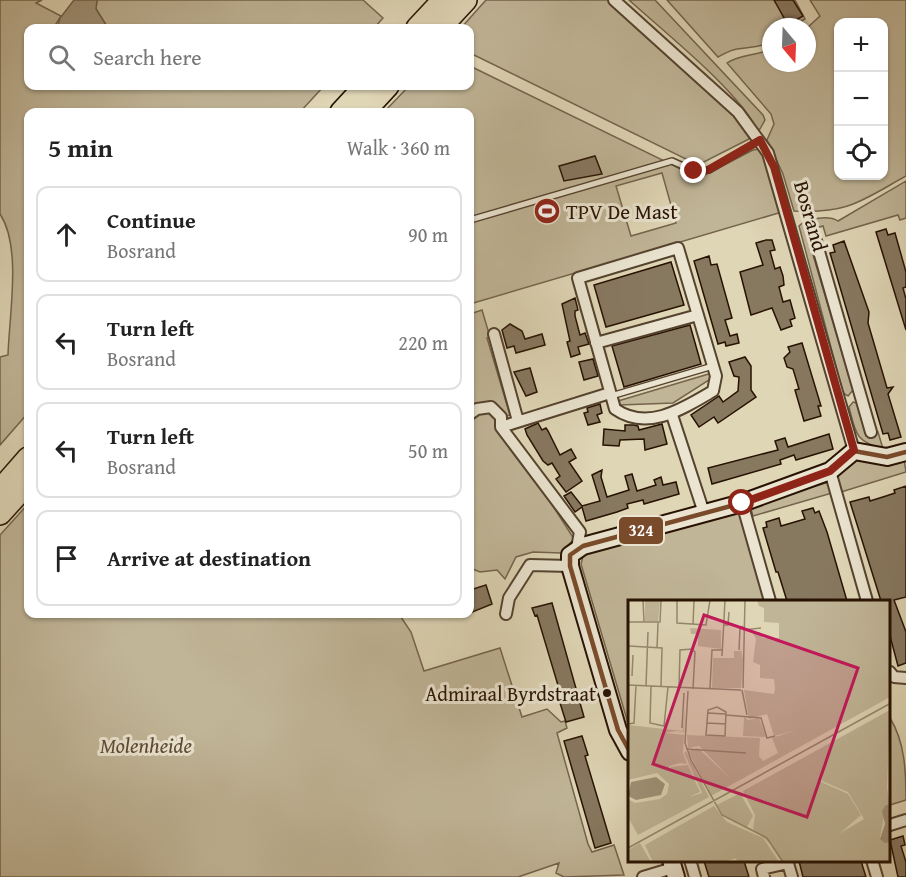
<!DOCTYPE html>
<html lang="en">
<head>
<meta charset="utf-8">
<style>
	:root { --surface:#fff; --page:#f2f2f2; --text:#222; --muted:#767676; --line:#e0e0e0 }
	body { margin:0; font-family:"Gentium Book Plus",serif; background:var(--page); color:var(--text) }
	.controls { position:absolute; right:18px; top:18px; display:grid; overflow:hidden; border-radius:12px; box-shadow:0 2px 4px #0004 }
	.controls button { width:54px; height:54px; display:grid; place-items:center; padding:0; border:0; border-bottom:2px solid var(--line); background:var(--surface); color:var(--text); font:30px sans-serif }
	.compass { position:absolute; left:762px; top:18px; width:54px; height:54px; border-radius:50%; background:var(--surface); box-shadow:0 2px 4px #0004; rotate:161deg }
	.stop { position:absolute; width:18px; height:18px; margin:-14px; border:4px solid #8f2418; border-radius:50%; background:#fff }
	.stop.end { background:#8f2418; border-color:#fff; box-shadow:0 2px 6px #0008 }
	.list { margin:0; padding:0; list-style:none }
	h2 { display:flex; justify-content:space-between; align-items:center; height:78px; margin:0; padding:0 24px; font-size:26px }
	h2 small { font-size:20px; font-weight:400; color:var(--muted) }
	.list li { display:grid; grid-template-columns:39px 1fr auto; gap:18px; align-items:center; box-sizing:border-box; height:96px; margin:0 12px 12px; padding:0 12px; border:2px solid var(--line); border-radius:12px }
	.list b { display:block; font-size:22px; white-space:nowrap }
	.list p { margin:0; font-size:20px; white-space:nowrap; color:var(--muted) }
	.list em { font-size:20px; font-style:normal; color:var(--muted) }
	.icon { flex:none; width:33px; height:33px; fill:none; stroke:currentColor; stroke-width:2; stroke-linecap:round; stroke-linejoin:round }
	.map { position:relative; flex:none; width:906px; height:877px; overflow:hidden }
	.search { position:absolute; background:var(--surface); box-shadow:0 2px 4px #0004; left:24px; top:24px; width:450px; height:66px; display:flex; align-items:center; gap:15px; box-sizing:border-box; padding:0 21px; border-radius:12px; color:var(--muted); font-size:22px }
	.panel { position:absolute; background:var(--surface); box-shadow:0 2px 4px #0004; left:24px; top:108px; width:450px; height:510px; border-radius:12px }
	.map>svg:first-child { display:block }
</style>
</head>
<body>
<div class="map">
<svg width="906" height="877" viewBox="0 0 906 877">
	<rect width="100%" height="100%" fill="#dfd6b6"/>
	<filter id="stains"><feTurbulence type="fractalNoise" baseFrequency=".00333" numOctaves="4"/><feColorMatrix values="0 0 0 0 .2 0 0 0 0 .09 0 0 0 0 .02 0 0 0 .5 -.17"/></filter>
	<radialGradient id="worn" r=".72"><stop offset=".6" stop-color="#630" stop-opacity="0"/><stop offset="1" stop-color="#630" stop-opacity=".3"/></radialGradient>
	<path fill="#c0b597" stroke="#74644c" stroke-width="1.5" fill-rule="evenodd" d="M0,0h42l-6,3 25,13 -5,8 1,4h-29v58h296l-24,26h-272v301l-28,32v-88l8,-2c1,-39 14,-108 -8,-141z
		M97,0h266l20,18 -9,10h-266l-12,-19z
		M486,0h124l114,103 24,30 1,6 -51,26 -226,-111 -2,3v-29h-9z
		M629,0h26l108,115 2,5 -5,9 -3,1c-18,-39 -94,-99 -128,-130z
		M667,0h128l10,19 -14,8h-20v15c-12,6 -22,5 -34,7 -7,1 -13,5 -19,8z
		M810,0h96v176c-45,25 -58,38 -112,35l-11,-37 -16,-34 7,-16 -3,-10 -44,-51c13,-9 30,-7 44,-14v14h36v-35l13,-12zM838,22h46v154h-46z
		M470,66l229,112 54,-28 6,-1 12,24 11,39 -312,92v-192h-86l25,-26h61zM662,173l14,50 -45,13 -15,-50z
		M906,181v37l-6,2 -2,-5 -72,21 -3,-10 -17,5 47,159 -5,6 -5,-3 -44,-167c8,-8 30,-11 39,-5z
		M482,310l8,27 -3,1 23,77 -3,1 -14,-12 -8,-2 -15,8v-96z
		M712,373l-3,7 -36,23 -53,2 -2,-4z
		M853,402l4,1 9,33 12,-4 5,17c-28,-8 -27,-15 -34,-42z
		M482,412l9,2 8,7 75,118 -13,14 -28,-1 -17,5 -11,22 -8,-9 -17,2 -10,-4v-147z
		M858,457l46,2 2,13 -65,20 -4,-16z
		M829,482l3,11 -79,23 -3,-11z
		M28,504v110h371l12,18 13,39 76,-23 22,69 25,-8 14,13 4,-1 2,7 -10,5 31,111 4,8 22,-7 10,30 -60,2 -8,-4 3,-10 -41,14h-518v-342z
		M733,511l8,2 25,88h-136v129l-49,-166 2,-8 7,-5z
		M890,718c15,24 16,54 16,82l-16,5z"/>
	<path fill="#a09379" stroke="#705f49" stroke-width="1.5" d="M74,0h23l-1,9 12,19h-51l3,-10z"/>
	<path fill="#877860" stroke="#271202" stroke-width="1.5" d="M774,0h19l10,16 -15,9z
		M595,156l7,18 -38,7 -5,-15z
		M886,229l2,6 7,-2 11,39v15l-3,1 3,11v31l-30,-98z
		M766,240h6l3,10 -5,1 5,18 5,-2 3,9 1,9 -5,2 4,15 7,-2 5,18 -5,2 2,6 -11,4 -9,-22 -21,7 -11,-43 23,-7 -7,-22z
		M844,241l25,71 -1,11 19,65 6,-1 -5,7 13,43 -11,3 -2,-7 -5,1 -53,-181 5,-1 -2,-7z
		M709,256l2,9 6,-1 15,54 -7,2 5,16 7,-2 2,9 -13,3 -1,-4 -7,2 -24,-83z
		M671,262l13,43 -78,22 -12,-42z
		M575,298l3,12 -3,1v5l5,19 5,-2 4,11 -11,3 2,7 -9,3 -4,-15 3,-1 -8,-37z
		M510,324l12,7 3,8 17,-5 3,11 -29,8 -2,-7 -7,2 -5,-18z
		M690,325l11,39 -77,23 -12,-41z
		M802,343l19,63h-3l3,10 -17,5 -9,-31 4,-1 -6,-20 -6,-2 -3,-9 6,-6 -2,-5z
		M745,357l6,9v24l5,7 -38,26 -4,-6 -15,10 -8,-12 28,-19 4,6 15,-11 1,-14 -5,-1 -5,-14z
		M593,359l5,17 -14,4 -5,-18z
		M530,368l7,24 -11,4 -12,-24z
		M600,404l2,9 -5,2 3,7 -12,3 -4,-12 4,-1 -1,-4z
		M538,423l4,7 4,-2 2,3 12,24 11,-6 5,9 -7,4 13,19 -16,11 -10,-13 4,-3 -8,-13 -4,2 -5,-4 -16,-26 -2,-6z
		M662,424l5,20 -22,6 -1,-11 -24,1 -1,6 -16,-1 1,-16 21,2v-6h9l4,1 1,4z
		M829,434l4,15 -37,11 -2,-5 -14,5 1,4 -69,20 -4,-16 70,-18 -3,-9 10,-3 3,9z
		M602,470l-1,7 6,20 22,-7 -4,-14 7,-2 5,17 19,-6 -2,-5 7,-3 2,8 13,-3 3,12 -35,10 -1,-4 -16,4 1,4 -11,4 -31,9 -4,-14 -7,5 -11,-16 7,-4 11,14 18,-5 -8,-26z
		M906,486v111l-12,3 12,32v31l-8,3 -8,-30v-35h-9l-31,-99 19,-5 1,4 16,-5 9,-3 -1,-3z
		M813,508l2,5 4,-2 8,21 20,69h-60l-9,-29h-2l-13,-44 4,-1 -1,-5 13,-4 2,8 24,-7 -3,-8z
		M486,585l6,19 -22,9v-23z
		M552,603l32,114 -18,5 -6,-19 3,-1 -26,-87 -2,1 -3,-8z
		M582,736l6,19 -3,1 26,87 -16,5 -31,-107z
		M903,836l2,9 -4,1 5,16v15h-8l-8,-37z
		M704,861h40l5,16h-40z
		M799,861h62l5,16h-63z"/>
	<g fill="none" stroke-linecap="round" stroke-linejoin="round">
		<defs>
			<path id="lane" d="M470,220l202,-59 22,10 15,-1 50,-29
				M611,396l102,-30"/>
			<path id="street" d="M614,0l124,112 30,41 86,298
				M816,241l55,191
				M678,248l38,128 -3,15c-29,17 -65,41 -98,18l-37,-131z
				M494,334l24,87
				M596,343l102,-28
				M470,414l7,-5 14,-2 10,10v10l109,-34
				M672,415l32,98
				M501,427l79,105 -3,16
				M830,471l37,130
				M742,503l28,98
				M506,614l3,-16 21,-33 40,1
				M890,672l4,5 12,1
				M890,825l16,-5
				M690,860l5,17
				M787,860l5,17
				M872,860l5,17
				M643,877l30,-9
				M764,877l-2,-8 26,-6"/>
			<path id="secondary" d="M630,752l-12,-22 -48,-164v-11l13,-9 159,-43 88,-32 24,-20 33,6 19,-5
				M671,860l5,17"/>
			<path id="highway" d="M417,28l26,-28
				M440,28l26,-28
				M341,112l24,-26
				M364,112l24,-26
				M0,490l28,-32
				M0,514l28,-31"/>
		</defs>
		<use href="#lane" stroke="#55432f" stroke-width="8"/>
		<use href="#street" stroke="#55432f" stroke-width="14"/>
		<use href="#secondary" stroke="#271202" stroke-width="20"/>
		<use href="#highway" stroke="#271202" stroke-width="24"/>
		<use href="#lane" stroke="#eae4d0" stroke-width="5"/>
		<use href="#street" stroke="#eae4d0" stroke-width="10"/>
		<use href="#secondary" stroke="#eae4d0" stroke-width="16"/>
		<use href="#highway" stroke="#dfd6b6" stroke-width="21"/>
		<defs>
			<path id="bus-1" d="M630,752l-12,-22 -48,-164v-11l13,-9 159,-43 88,-32 24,-20 33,6 19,-5"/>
		</defs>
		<use href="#bus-1" stroke="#eae4d0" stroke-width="9"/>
		<use href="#bus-1" stroke="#7a4b2a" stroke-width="4.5"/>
	</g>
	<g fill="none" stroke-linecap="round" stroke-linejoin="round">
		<path stroke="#8f2418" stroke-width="8" d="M694,171l14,-1 52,-30 14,27 80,283 -24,21 -88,32"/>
	</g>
	<defs>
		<symbol id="stadium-disc" viewBox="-11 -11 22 22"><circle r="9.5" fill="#8f2418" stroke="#eae4d0"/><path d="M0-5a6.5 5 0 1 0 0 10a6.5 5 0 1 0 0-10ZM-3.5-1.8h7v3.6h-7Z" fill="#fff"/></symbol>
	</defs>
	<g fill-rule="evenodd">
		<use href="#stadium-disc" x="532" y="196" width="30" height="30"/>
	</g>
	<circle fill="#271202" stroke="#eae4d0" stroke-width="2" cx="607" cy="693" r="5"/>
	<g text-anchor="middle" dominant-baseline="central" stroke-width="6" stroke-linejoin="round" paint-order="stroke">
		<g font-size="20" fill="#271202" stroke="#eae4d0" text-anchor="end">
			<text x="596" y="693">Admiraal Byrdstraat</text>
		</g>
		<g font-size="21" fill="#271202" stroke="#eae4d0" text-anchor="start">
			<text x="566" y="211">TPV De Mast</text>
		</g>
		<g font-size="21" fill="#271202" stroke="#eae4d0">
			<text transform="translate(811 216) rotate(74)">Bosrand</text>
		</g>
		<g font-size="21" font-style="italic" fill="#5d4b36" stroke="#eae4d0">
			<text x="146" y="745">Molenheide</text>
		</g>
	</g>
	<g transform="translate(628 600)">
		<rect width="262" height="262" fill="#dfd6b6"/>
		<path d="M17,0h15l-2,22 -13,-1zM129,0h133v97l-179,99 -23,-45 10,-3 33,31 -32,-33 -11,2 -1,-13 73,3 -1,18 4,5 15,-8 -6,-15 24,-8 -22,6 -7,-22 -18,5 -5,-29 30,4 1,-5 -1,-10 -14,-1v-13l-7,-3 3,-23 -4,-7h8l3,6h16v-15l-15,-1v-14l-5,-2zM62,28l31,2v19l-23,-3v-12h-7zM112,43l3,17 -2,28h-29l1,-30h21v-7h7zM57,101l-1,31 -7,-1 -12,2 19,2 -1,18 4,11 -7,-1 -11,3 1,6 1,-5 17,-2 12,27 -11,5 13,-4 -18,-40 2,-2 23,46 -71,38 -10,-18v-18l7,4 25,-4 7,-5 2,-10 -12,-11 -29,7v-55l55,6zM262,110l-3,78 3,17 -4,1 -6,31 10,5v20h-108l-10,-17 -19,-16 2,-14 -12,-24zM198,156l-4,25 26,11 16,27 -25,15 22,-19 -13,-21 -29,-13zM116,117l4,3 11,-2 7,19 -23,-1zM112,193l13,23 -6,11 -24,-12 -6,-10zM86,206l13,16 36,16 16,24h-42l-1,-4 -12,4h-71l-8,-17zM12,243l11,19h-23v-12z" fill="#c0b597" fill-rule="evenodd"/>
		<path d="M28,177l9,7 -4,11 -25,5 -8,-4 3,-14zM258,205h4l1,37 -6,1 -5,-4 5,-15 -3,-13z" fill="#a09379"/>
		<path fill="none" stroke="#95886e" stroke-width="1.5" d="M15,0l1,22M49,0v23l29,2 4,-25M0,22h32l1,-22M65,25l1,-25M95,25h5l1,-13M115,30l18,-2M1,46l33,2 -1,38M29,48l1,-25M111,50l1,-22 3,-2M94,56l3,-56M4,76l1,-21M0,85l113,5M18,86l2,-54M23,86l-1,37 14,3 4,-39M51,87l1,-37 12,-1 3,3 -2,37M82,88l2,-38h10M115,88l2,-88M114,90l5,25M60,91l-3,52 6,17 31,55 45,23 16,24M89,107l9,5 -1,24 -19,-1 2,-25zM79,113l19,1M98,115l35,3 6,20 8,-2M79,123l19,1M0,124l6,-1 2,-38M54,128l2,-35M58,149l60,4M0,248l263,-145"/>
		<path fill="#c2185b" fill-opacity="0.15" stroke="#c2185b" stroke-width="3" d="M76,15l154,53 -51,149 -154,-53z"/>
		<rect width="262" height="262" fill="none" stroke="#271202" stroke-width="3"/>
	</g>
	<rect stroke="#eae4d0" stroke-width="2" x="618" y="516" width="46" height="29" rx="6" fill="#7a4b2a"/>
	<g font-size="16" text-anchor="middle" font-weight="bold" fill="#fff">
		<text x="641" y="536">324</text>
	</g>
	<rect width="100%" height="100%" filter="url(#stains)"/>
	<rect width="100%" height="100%" fill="url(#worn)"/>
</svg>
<div class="controls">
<button>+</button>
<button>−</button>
<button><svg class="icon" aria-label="locate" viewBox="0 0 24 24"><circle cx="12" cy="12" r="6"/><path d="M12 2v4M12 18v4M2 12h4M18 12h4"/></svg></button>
</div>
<svg class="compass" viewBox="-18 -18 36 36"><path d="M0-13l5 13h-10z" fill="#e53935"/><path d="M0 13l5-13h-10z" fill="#767676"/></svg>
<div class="stop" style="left:742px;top:503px"></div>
<div class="stop end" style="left:694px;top:171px"></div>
<div class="search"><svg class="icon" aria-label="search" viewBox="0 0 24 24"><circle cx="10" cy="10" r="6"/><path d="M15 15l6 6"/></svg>Search here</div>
<section class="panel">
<h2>5 min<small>Walk · 360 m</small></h2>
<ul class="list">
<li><svg class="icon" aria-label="ahead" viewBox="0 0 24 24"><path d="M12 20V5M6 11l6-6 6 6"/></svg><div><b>Continue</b><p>Bosrand</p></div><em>90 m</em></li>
<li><svg class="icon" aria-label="left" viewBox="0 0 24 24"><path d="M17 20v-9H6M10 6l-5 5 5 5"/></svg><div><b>Turn left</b><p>Bosrand</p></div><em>220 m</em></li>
<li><svg class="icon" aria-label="left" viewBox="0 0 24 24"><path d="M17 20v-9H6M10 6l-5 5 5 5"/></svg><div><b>Turn left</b><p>Bosrand</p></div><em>50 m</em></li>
<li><svg class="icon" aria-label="arrive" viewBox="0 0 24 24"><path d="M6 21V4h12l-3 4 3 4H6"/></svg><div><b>Arrive at destination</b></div></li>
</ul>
</section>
</div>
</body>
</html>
